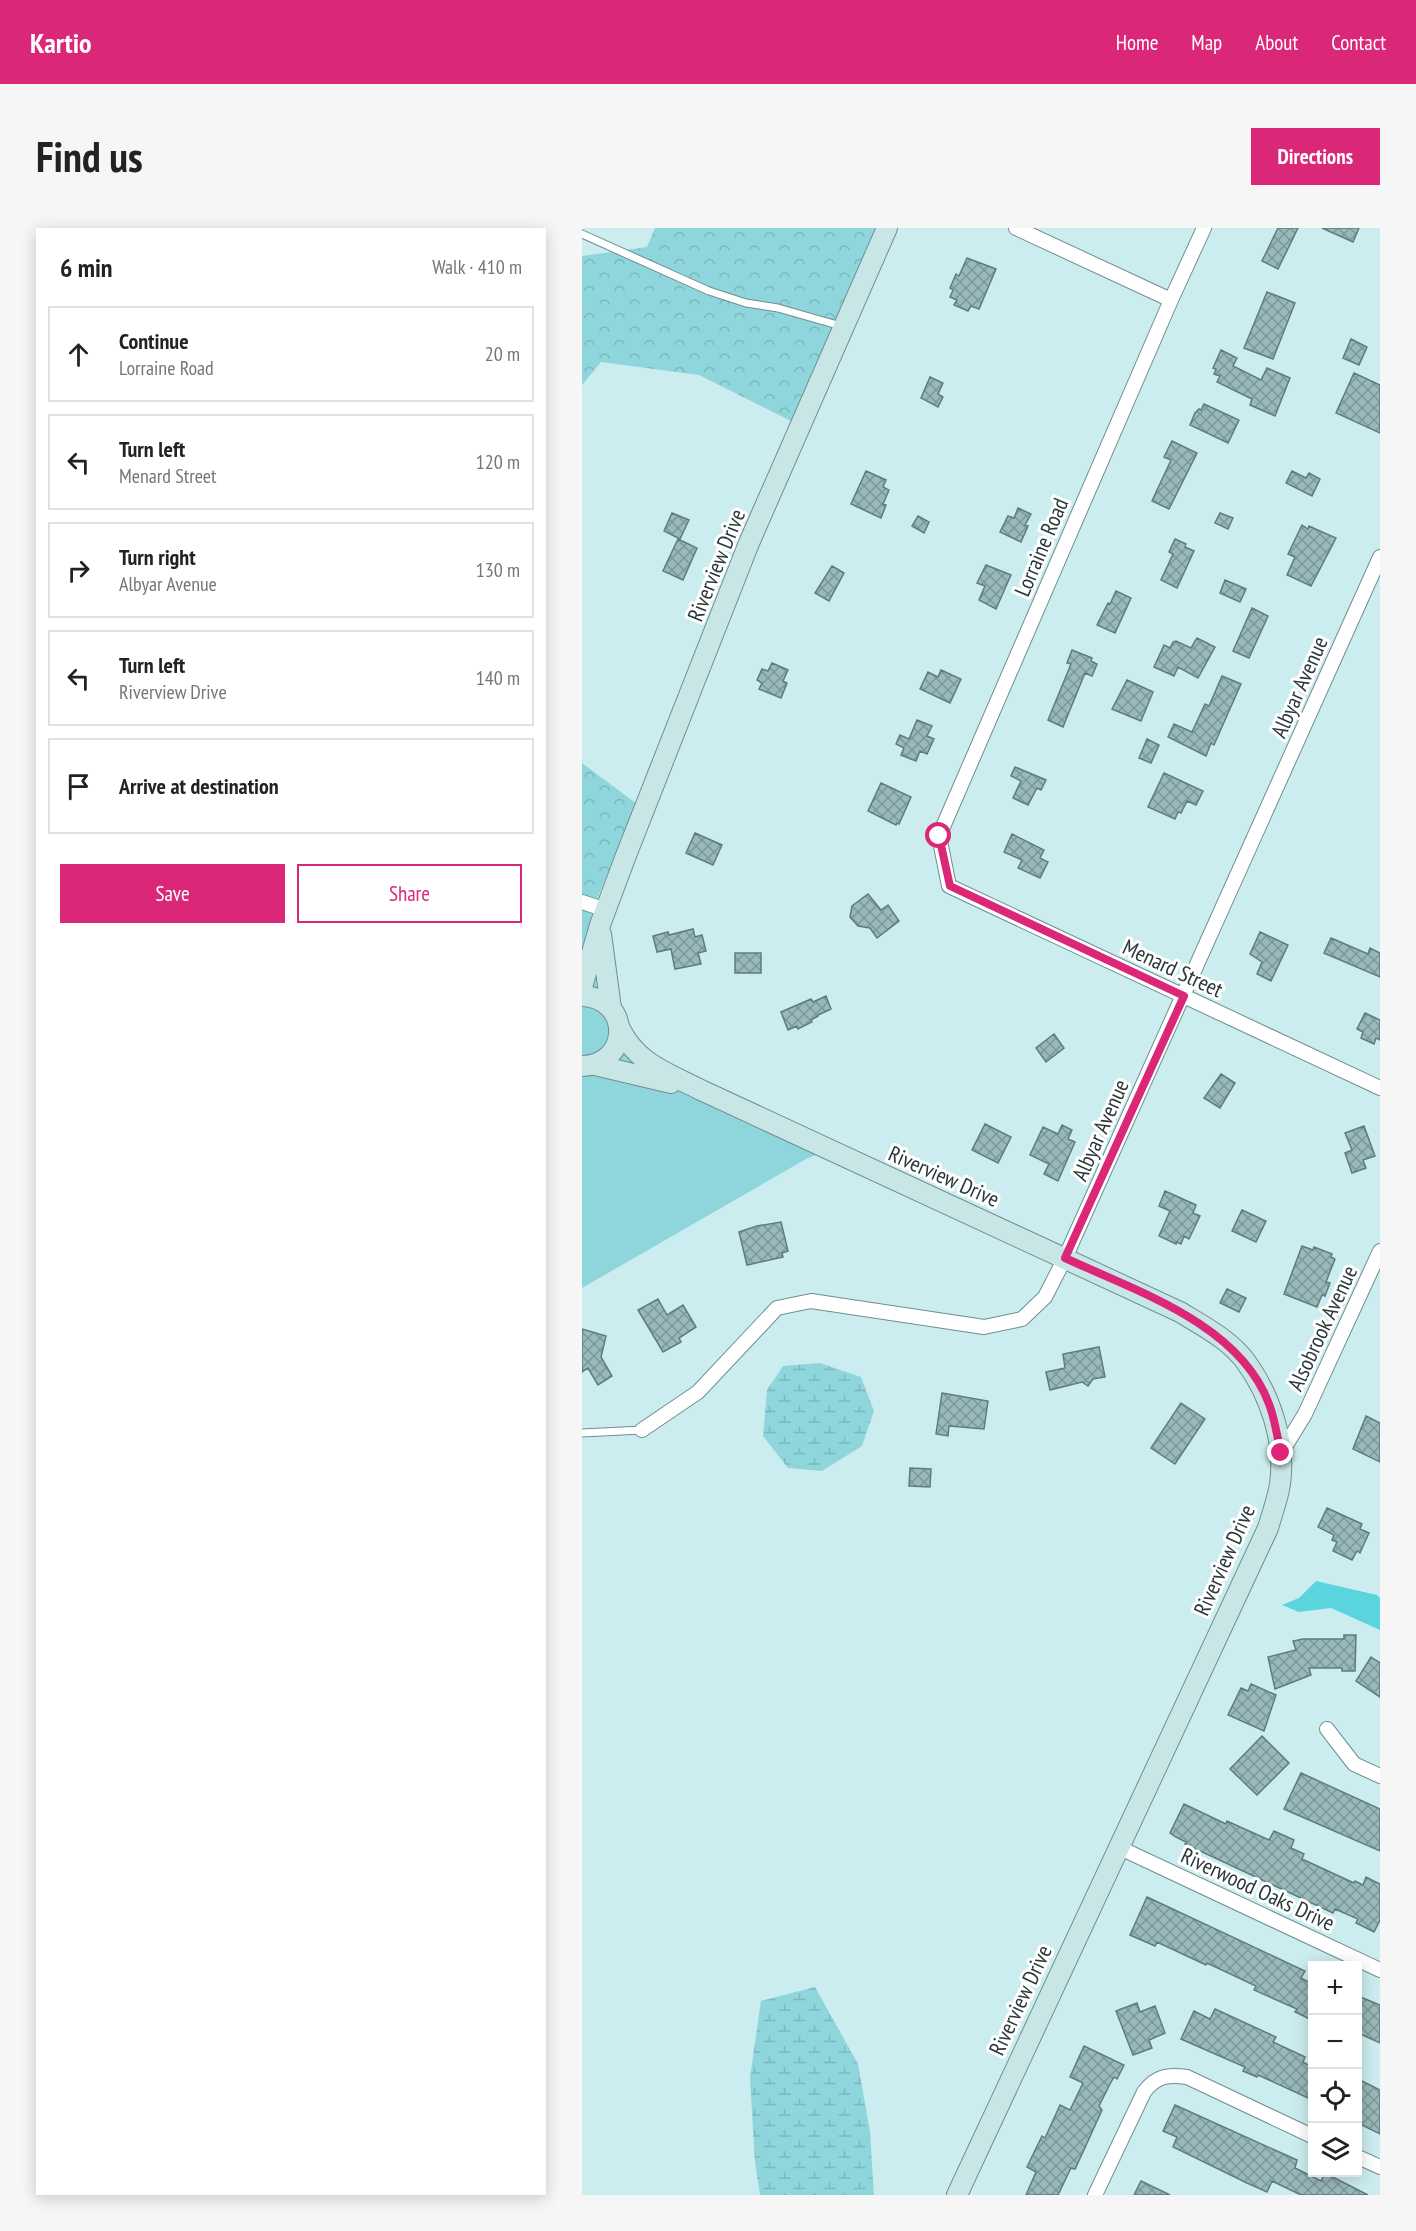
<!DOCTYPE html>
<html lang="en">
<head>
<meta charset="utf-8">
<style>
	:root { --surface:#fff; --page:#f6f6f6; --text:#222; --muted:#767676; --line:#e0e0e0; --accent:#db2777 }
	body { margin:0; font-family:"PT Sans Narrow",sans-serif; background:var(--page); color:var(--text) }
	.controls { position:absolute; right:18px; bottom:18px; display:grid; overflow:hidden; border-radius:0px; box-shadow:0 3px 15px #0003 }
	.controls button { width:54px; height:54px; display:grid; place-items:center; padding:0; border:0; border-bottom:2px solid var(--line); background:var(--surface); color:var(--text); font:30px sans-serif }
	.stop { position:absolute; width:18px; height:18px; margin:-14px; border:4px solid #db2777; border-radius:50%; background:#fff }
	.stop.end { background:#db2777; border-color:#fff; box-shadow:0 2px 6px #0008 }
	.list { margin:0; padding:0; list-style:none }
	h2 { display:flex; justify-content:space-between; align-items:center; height:78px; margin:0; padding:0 24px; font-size:26px }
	h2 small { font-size:20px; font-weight:400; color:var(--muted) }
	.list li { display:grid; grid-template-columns:39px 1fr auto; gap:18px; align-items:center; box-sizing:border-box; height:96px; margin:0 12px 12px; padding:0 12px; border:2px solid var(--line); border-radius:0px }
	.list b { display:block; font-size:22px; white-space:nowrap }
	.list p { margin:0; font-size:20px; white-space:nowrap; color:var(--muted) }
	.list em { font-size:20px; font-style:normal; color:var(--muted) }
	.actions { display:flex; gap:12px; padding:18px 24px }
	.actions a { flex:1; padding:14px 0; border:2px solid var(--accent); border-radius:0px; text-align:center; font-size:21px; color:var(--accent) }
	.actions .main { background:var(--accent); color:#fff }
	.icon { flex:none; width:33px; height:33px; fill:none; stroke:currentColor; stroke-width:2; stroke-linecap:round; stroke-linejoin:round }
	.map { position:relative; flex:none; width:798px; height:1967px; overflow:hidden; border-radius:0px }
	header { display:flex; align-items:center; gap:36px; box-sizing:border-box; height:84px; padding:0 30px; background:var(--accent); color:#fff }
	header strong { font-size:28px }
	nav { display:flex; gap:33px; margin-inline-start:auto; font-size:21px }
	.intro { display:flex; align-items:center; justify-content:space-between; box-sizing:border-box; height:144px; padding:0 36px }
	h1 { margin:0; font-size:42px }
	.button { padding:15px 27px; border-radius:0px; background:var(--accent); color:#fff; font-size:21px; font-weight:700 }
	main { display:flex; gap:36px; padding:0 36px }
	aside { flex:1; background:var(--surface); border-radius:0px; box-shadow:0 3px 15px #0003 }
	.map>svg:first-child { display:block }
</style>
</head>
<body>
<header>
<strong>Kartio</strong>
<nav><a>Home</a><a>Map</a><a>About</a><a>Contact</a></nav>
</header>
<div class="intro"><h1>Find us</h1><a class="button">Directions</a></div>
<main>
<aside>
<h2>6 min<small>Walk · 410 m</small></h2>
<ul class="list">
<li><svg class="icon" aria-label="ahead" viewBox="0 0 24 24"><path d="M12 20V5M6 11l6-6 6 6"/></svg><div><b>Continue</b><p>Lorraine Road</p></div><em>20 m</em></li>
<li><svg class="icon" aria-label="left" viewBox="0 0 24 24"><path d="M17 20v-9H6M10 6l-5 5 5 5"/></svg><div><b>Turn left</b><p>Menard Street</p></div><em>120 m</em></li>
<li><svg class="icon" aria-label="right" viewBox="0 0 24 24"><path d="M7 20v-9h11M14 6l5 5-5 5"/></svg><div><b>Turn right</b><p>Albyar Avenue</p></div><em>130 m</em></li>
<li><svg class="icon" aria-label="left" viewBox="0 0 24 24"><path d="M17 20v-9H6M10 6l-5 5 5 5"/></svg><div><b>Turn left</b><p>Riverview Drive</p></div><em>140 m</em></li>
<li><svg class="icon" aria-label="arrive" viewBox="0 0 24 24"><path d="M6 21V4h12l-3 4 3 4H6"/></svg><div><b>Arrive at destination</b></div></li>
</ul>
<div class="actions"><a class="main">Save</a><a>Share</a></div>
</aside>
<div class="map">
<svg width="798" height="1967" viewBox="0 0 798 1967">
	<defs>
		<pattern id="forest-crowns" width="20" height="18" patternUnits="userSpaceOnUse" patternTransform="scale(1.5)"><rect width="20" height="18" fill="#8ed6db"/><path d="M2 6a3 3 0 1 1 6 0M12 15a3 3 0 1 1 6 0" fill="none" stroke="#7bb8bd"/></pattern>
		<pattern id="wetland-marsh" width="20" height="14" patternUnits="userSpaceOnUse" patternTransform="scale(1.5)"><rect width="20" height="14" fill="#8ed6db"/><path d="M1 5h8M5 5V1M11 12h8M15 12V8" fill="none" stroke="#7bb8bd"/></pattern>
		<pattern id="building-cross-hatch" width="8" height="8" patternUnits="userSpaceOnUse" patternTransform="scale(1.5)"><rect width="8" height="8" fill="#98b8ba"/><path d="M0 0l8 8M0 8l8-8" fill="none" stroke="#7c9798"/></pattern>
	</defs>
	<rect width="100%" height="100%" fill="#ccedef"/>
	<path fill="#8ed6db" d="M0,680l24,2 -6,15 27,119 201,106 -22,9 -224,129z"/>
	<path fill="url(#forest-crowns)" d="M73,0h223l-85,194 -94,-47 -98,-13 -19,23v-129l65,-9z
		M0,535l55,41 -40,95 -15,-4z"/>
	<path fill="url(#wetland-marsh)" d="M238,1135l41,14 13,34 -12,35 -40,25 -34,-3 -25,-32 4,-46 16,-24z
		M233,1759l43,77 12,68 4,63h-114l-5,-33 -5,-84 11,-77z"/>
	<path fill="#5bd5dd" d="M734,1353l61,14 3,3v32l-49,-22 -32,4 -17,-7 17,-7z"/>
	<path fill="url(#building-cross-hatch)" stroke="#5e7c7e" stroke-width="1.5" d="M696,0h20l-20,41 -16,-8z
		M740,0h37l-6,14z
		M385,30l29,11 -17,40 -8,-3 -3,5 -14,-6 3,-5 -7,-3 3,-7 -3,-2 6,-14 3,2z
		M685,64l28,11 -22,56 -29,-11z
		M769,111l16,8 -8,18 -16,-7z
		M639,122l16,8 -4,8 28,14 6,-12 23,10 -15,38 -25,-11 2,-6 -35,-17 3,-6 -6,-2 2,-5 -3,-1z
		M772,145l26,12v48l-44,-20z
		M348,149l13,6 -5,11 5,3 -5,10 -17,-9z
		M622,176l35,16 -11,23 -38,-18 5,-12 4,-4 2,1z
		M590,213l25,12 -28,56 -17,-8 19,-41 -7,-3z
		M284,243l20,9 -3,7 6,3 -6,14 3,1 -5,13 -30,-14z
		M710,243l14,7 3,-5 11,6 -8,17 -26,-13z
		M436,280l13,6 -6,11 3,1 -7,16 -21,-10 8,-16 6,2z
		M90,285l17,7 -9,19 -16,-8z
		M638,285l13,5 -5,11 -13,-6z
		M336,288l11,6 -5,11 -12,-7z
		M720,297l6,4 1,-3 27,12 -25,48 -24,-11 8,-18 -7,-3z
		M96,311l19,9 -14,32 -20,-9z
		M593,311l11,5 -1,3 9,4 -17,37 -16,-8 12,-26 -4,-2z
		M404,337l25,10 -15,34 -17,-9 6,-14 -8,-3z
		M250,338l12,7 -15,28 -14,-8z
		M643,352l21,9 -6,13 -20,-9z
		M534,363l15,7 -16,35 -18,-8 11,-22 2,1z
		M670,380l16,8 -19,42 -16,-7z
		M615,410l18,9 -17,31 -20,-11 -4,9 -20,-9 10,-22 6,3 3,-6 3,-1 15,7z
		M490,422l20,8 -1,3 6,3 -5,12 -7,-3 -22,54 -15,-7 23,-56 -4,-1z
		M190,435l16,7 -5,11 4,2 -6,15 -22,-9 3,-6 -5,-3 5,-11 6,2z
		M359,442l20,9 -11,24 -30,-14 8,-17 10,5z
		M640,448l19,8 -27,61 -3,-2 -5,13 -38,-19 6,-13 18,8 13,-28 4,2z
		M545,452l26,12 -12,29 -29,-12z
		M335,492l15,6 -5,10 7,3 -7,15 -7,-3 -4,10 -15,-6 3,-7 -8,-4 4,-9 9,4z
		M565,511l12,6 -8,18 -12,-5z
		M433,539l31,13 -5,10 -4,-2 -9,17 -15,-7 8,-17 -10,-5z
		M582,545l39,18 -7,14 -9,-4 -6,12 -3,-1 -3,7 -27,-12z
		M299,555l30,14 -12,27 -2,-1 -1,2 -28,-14z
		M113,605l27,12 -9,20 -27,-12z
		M430,606l32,16 -4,8 8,4 -8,16 -22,-10 4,-8 -18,-8z
		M286,666l13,16 7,-5 11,16 -22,17 -7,-10 -12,-2 -8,-9 2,-11z
		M111,701l2,8 7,-2 4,16 -8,2 3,11 -26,5 -4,-20 -14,3 -4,-16 15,-4 1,3z
		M678,704l28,13 -17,36 -14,-7 5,-12 -12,-8z
		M749,710l37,16 2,-6 10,5v24l-56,-24z
		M153,725h26v20h-26z
		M244,768l5,13 -13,6v1l-7,4 1,2 -14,7 -1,-3 -9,4 -7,-18 30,-13 2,3z
		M783,785l15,7v20l-4,-2 -2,6 -13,-6 2,-6 -6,-3z
		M472,806l10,14 -18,14 -10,-14z
		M639,846l14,9 -15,25 -16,-10z
		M403,896l26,13 -13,26 -26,-13z
		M480,897l10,5 -4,9 7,3 -17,39 -14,-7 5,-10 -19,-9 13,-28 15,7z
		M782,898l11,30 -12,4 3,8 -14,5 -7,-20 7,-3 -7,-17z
		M583,963l31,14 -3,8 7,3 -11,23 -5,-3 -3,8 -4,-2 -1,2 -17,-8 11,-25 -11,-5z
		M660,982l24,11 -10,21 -24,-11z
		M199,994l7,29 -6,2 1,4 -36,8 -8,-33 18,-6z
		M720,1018l11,4 1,-3 18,7 -1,3 4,2 -9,23 4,1 -5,13 -3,-1 -5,12 -33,-13z
		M645,1061l19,9 -7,14 -19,-9z
		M76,1071l9,16 16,-10 13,22 -17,11 2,4 -18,10 -25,-42z
		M0,1101l24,7 -5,21 11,19 -14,9 -10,-17 -6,4z
		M517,1119l6,30 -12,2 -5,7 -6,-4 -32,8 -4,-18 19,-4 -2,-14z
		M360,1165l46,8 -4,28 -35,-3 -1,10 -12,-2z
		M599,1175l24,16 -30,45 -24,-16z
		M784,1188l14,7v39l-27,-13z
		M328,1240l21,1 -1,18 -21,-1z
		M745,1280l35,16 -2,5 9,4 -9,20 -3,-2 -5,9 -19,-9 4,-9 -5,-2 2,-5 -16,-8z
		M762,1407h12l-1,36h-13v-3h-33l2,7 -36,14 -7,-32 28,-7 -3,-9 10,-2h41z
		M789,1429l9,6v34l-24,-16z
		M669,1456l25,11 -12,36 -36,-16 13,-27 7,3z
		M680,1508l27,27 -32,32 -27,-26z
		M719,1545l79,36v42l-96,-42z
		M602,1576l42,20 1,-3 42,19 5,-9 20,9 -3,8 13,6 -2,5 52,24 1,-2 8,4 3,-8 14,7v36l-6,12 -18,-9 2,-4 -23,-10 -2,4 -148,-69 1,-2 -10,-5 -6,-4z
		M565,1669l158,74 -4,7 11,6v36l-17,-8 2,-3 -43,-19 2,-4 -49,-23 -1,2 -49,-23 -2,4 -25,-11z
		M776,1768l22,9v38l-22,-10z
		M555,1775l3,9 15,-6 10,27 -16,7 3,8 -19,7 -17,-44z
		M633,1781l61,28 -3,5 32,15 -2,5 9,5v21l-4,10 -50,-23 -1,2 -14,-6 2,-4 -64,-28 13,-28 16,8z
		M502,1818l40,19 -7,14 -3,-2 -4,7 -11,22 3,4 -19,42 -8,17 -4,-1 -13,27h-32l10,-23 -9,-5 15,-31 3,2 15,-33 10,5 13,-27 -13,-6z
		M776,1851l22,11v44l-22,-11z
		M593,1877l122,55 -2,8 26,13 4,-8 43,22h-67l-29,-14 -5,11 -20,-9 -74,-36 4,-10 -14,-6z
		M559,1953l29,14h-36z"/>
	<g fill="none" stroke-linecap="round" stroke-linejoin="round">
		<defs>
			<path id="lane" d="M0,6l127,57 37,12 32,5 63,18
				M0,1205l60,-3"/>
			<path id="street" d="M434,0l155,72
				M622,0l-33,72 -232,536 10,50 431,202
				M0,674l24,8
				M60,1202l56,-38 79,-84 34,-7 173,26 38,-8 23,-22 20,-39 315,-701
				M699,1225l24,-39 75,-163
				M745,1501l27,35 26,12
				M536,1619l262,123
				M776,1929l22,10
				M513,1967l49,-103c12,-16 24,-18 43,-15l125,59"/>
			<path id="secondary" d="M19,706l10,74
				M0,759l18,-62 25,-67 124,-315 138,-315
				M0,768c50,2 49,69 0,70
				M37,799c18,37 47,45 82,63l479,222c23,14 50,28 66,50 24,33 40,80 34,122 -2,14 -8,30 -12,44l-311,667
				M13,837l76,18"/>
		</defs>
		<use href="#lane" stroke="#708e91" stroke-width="9"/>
		<use href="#street" stroke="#708e91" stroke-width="16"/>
		<use href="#secondary" stroke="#708e91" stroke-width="22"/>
		<use href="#lane" stroke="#fff" stroke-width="7"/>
		<use href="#street" stroke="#fff" stroke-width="14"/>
		<use href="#secondary" stroke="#c9e6e7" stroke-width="20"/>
	</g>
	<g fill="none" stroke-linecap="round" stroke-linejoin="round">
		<path stroke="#db2777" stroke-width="8" d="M357,608l11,50 234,110 -119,262c71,33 175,66 204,146 6,15 8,33 12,49"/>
	</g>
	<g text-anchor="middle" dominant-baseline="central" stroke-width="6" stroke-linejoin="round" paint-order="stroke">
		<g font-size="22" fill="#2b3839" stroke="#fff">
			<text transform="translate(459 319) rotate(-67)">Lorraine Road</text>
			<text transform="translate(134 337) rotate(-68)">Riverview Drive</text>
			<text transform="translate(717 459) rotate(-66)">Albyar Avenue</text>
			<text transform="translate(591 740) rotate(25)">Menard Street</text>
			<text transform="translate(518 902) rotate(-66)">Albyar Avenue</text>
			<text transform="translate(362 948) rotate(24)">Riverview Drive</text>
			<text transform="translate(740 1100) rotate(-65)">Alsobrook Avenue</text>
			<text transform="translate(642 1332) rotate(-66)">Riverview Drive</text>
			<text transform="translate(676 1661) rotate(25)">Riverwood Oaks Drive</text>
			<text transform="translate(438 1772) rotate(-65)">Riverview Drive</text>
		</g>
	</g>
</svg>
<div class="controls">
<button>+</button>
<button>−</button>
<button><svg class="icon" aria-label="locate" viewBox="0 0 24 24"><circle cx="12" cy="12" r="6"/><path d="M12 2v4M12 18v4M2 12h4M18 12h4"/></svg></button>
<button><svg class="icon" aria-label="layers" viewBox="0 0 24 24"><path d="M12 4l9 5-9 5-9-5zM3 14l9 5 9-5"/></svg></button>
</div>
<div class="stop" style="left:357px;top:608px"></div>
<div class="stop end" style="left:699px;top:1225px"></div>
</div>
</main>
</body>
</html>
